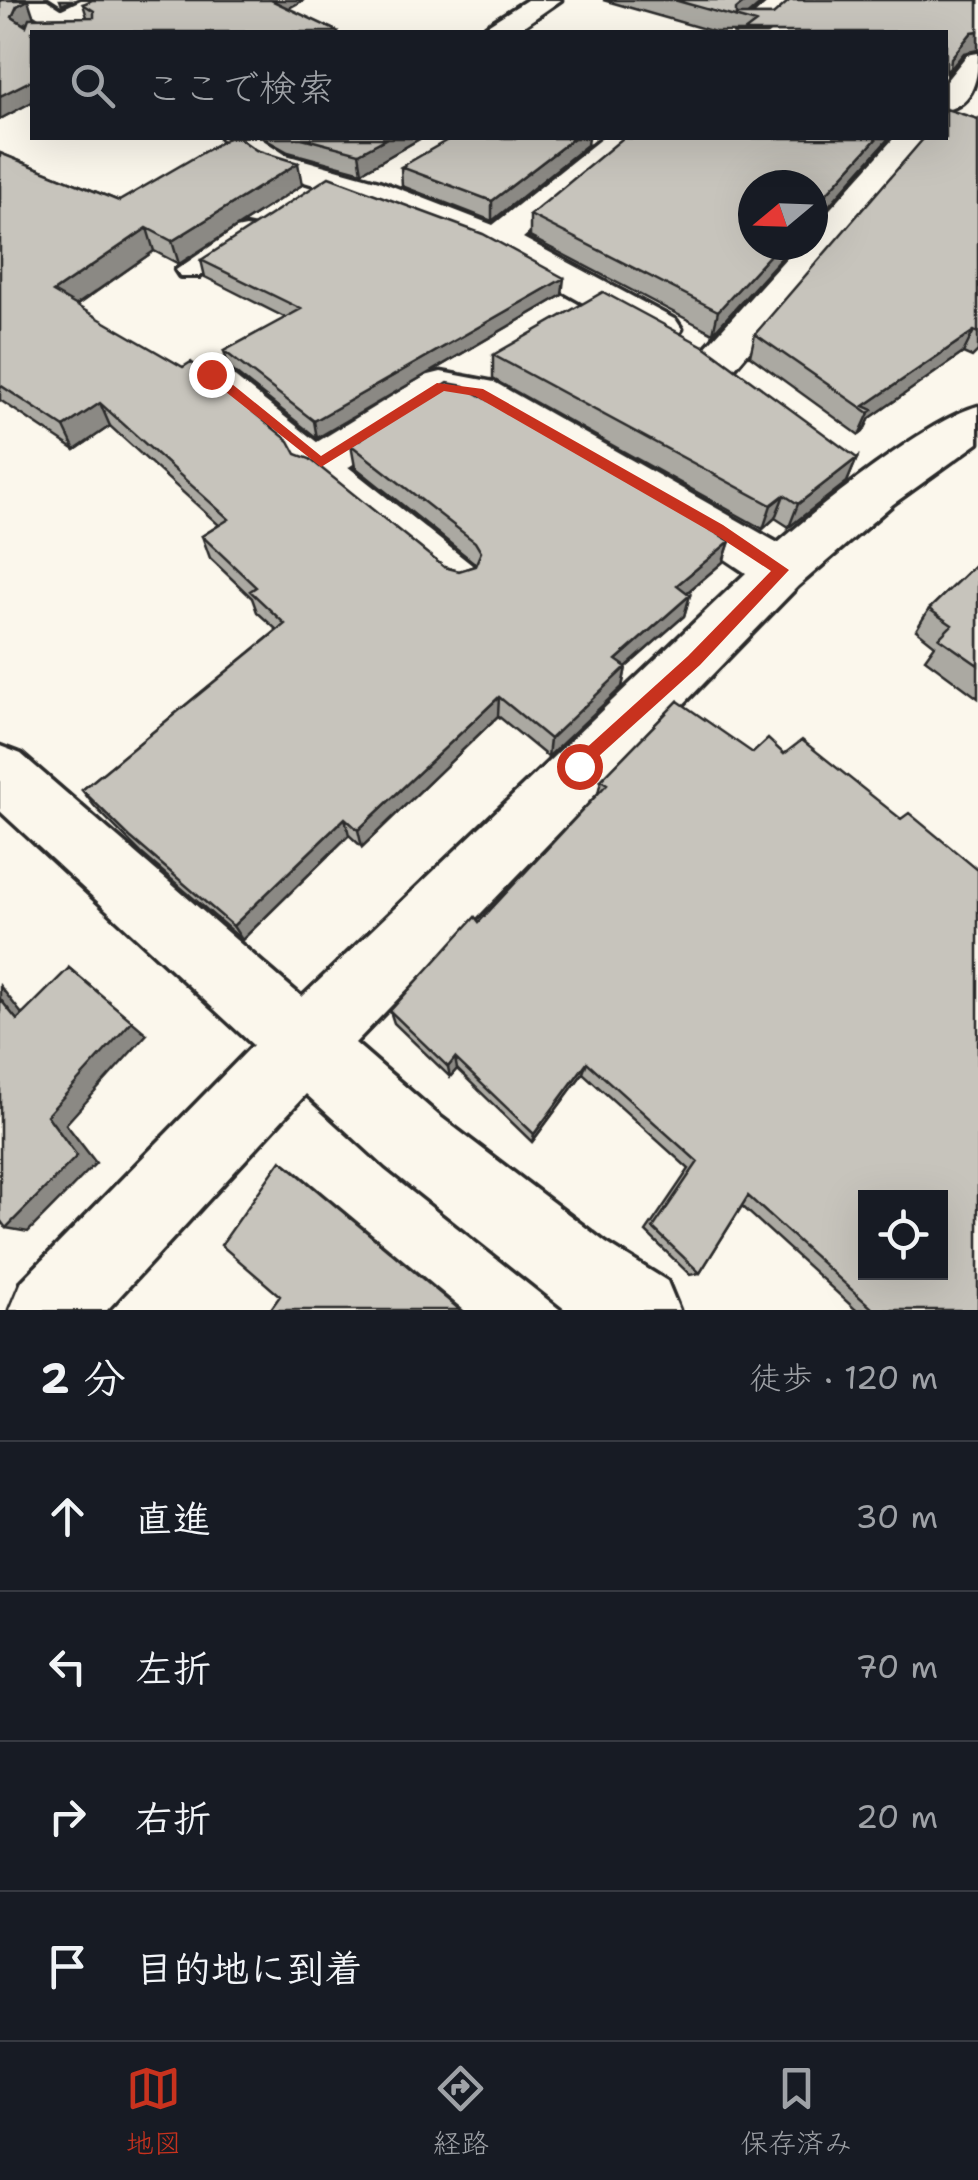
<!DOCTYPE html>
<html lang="ja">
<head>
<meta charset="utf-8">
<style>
	:root { --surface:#171b24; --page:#20242c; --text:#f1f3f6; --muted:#9ea1a6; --line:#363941; --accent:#c8321e }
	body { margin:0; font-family:"Shantell Sans","Klee One",sans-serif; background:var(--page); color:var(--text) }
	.controls { position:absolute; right:30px; bottom:30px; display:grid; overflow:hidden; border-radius:0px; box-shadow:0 10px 40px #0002 }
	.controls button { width:90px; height:90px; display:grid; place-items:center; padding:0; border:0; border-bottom:2px solid var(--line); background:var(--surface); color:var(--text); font:50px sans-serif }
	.compass { position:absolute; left:738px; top:170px; width:90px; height:90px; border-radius:50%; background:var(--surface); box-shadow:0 10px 40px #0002; rotate:251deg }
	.stop { position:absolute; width:30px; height:30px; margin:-22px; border:8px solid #c8321e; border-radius:50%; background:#fff }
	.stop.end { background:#c8321e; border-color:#fff; box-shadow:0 2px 10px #0008 }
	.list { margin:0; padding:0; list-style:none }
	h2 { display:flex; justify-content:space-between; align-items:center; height:130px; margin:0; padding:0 40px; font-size:42px }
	h2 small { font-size:32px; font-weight:400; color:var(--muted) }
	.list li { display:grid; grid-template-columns:65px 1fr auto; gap:30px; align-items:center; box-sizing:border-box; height:150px; padding:0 40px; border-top:2px solid var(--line) }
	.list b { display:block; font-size:38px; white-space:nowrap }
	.list em { font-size:32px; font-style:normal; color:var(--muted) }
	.icon { flex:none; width:55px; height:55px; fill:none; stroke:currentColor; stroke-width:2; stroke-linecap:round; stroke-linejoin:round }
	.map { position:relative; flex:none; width:978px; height:1310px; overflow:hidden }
	.search { position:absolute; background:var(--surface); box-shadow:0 10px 40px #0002; left:30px; right:30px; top:30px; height:110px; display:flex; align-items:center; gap:25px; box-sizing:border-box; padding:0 35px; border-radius:0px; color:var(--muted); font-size:38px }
	.sheet { height:730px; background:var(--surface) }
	nav { display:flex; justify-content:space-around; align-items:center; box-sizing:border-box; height:140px; border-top:2px solid var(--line); background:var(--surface); font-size:28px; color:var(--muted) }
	nav a { display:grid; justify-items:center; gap:5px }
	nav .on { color:var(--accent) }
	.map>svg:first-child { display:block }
</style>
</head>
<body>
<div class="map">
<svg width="978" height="1310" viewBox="0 0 978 1310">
	<rect width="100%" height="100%" fill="#fbf7ec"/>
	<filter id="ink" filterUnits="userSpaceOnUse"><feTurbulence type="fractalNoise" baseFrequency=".01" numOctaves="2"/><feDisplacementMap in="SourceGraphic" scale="20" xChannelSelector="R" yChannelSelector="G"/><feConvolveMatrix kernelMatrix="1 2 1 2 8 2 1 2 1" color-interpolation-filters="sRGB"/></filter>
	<g filter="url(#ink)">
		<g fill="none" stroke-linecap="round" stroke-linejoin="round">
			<defs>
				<path id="lane" d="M246,227l10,2 4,6 -4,6 -56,35h-20l-4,-6 60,-41z
					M211,364l11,3 250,198 6,10 -6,10 -13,4 -13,-4 -246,-204 -5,-7 5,-7z"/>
				<path id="street" d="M13,0h34l50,32h-35z
					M527,0h34l-46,32h-33l4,-6z
					M771,0h31l-36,32h-31z
					M978,53c0,25 -4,50 -32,57v-29l21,-26z
					M221,138h39l26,17 93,26 114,44 109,-87h37l-116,100 153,82 6,9 -6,9 -15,4 -15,-4 -161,-90 -132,-51 -91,-28z
					M894,138h35l-195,231 -15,4 -15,-4 -6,-10 6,-10 94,-104h15v-17z
					M441,372l53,10 284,161c44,-38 147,-122 200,-137v37l-85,61 -95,82 -443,457 83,72 168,128 61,38 12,29h-113l-180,-143 -80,-73 -199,216h-97l12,-29 231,-236 -253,-234v-65l21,8 281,243 444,-424 -46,-31 -234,-137 -18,-3 -110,72 -17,5 -17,-5 -7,-12 7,-12 121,-74z"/>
				<path id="secondary" d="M81,0h37l-4,6 -56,26h-26v8l-11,-8 5,-6z"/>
			</defs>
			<use href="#lane" stroke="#2b2b2b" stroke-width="8"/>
			<use href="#street" stroke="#2b2b2b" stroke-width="7"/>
			<use href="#secondary" stroke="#2b2b2b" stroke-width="7"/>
			<use href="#lane" fill="#fbf7ec" fill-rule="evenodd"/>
			<use href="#street" fill="#fbf7ec" fill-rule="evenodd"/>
			<use href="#secondary" fill="#fbf7ec" fill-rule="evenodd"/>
		</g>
		<path fill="#aba9a2" stroke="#2b2b2b" stroke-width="2.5" d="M0,0l34,18 53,-1 -4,-13 221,-4 -272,32v70l-32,17z
			M603,0h162l-16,15h24l205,-15v50l-14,3 -16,19 -2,-40h-231z
			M978,119v232l-6,6 -9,-4 -93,65 -7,14 -4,3 -109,-79 5,-22z
			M263,138h158l-59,34 -74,-20z
			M889,138l-73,81 -3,10v-44l-60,60h40l-80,88 -183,-96v-22z
			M587,145l-95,76 -90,-35 -1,-19z
			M0,153l119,48 183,-16 -123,79 -25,-13 -78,55 220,148 148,113 15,4 16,-5 1,-2 -121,-97 -4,-22 379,96 -7,21 -36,31 3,2 -6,21 -58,51 -4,20 -74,70 -50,-41 -136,131 -13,-12 -107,105 -100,-86 -47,-47 -13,-17 195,-160 -20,-18 -5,-14 -42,-40 -8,-22 17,-11 -109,-99 -35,24 -75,-50z
			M201,260l361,35 -245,143 -88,-70 -5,-17 62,-33 -81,-41z
			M493,355l364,103 -10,24 -58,45 -14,-9 -12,11 -270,-150z
			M978,562v136l-53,-39 10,-14 -19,-15 13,-21z
			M678,701l300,609h-122l-114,-104 -42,67 -10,2 -44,-43 43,-63 -106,-96 -51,69 -75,-73 -7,8 -56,-54 -4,-12 89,-89 119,-129 3,-13z"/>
		<path fill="#8b8984" stroke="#2b2b2b" stroke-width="2.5" d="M28,0l6,18 -11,6 -11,-7 5,-11z
			M60,0h13l-11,5z
			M269,0h35l-32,17z
			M747,0h18l-22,19 -8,-2 1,-8z
			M978,31v19l-14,3 -16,19 -2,8v-8l5,-14 21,-26z
			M32,80v22l-32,17v-23z
			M387,138h34l-59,34 -3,-19z
			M574,138h14l-1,7 -95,76v-20z
			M877,138h12l-73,82 1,-16z
			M298,163l4,22 -123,79 -7,-23z
			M147,228l7,23 -92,64 -9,-23z
			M779,245h14l-80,88 5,-22z
			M564,278l-2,17 -245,143 -3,-17z
			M974,331l-11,22 -93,65 -7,14 -4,3 10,-22 -5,-7z
			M100,403l10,23 -35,24 -11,-23z
			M857,458l-10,24 -58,45 9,-23z
			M784,495l-9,23 -12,11 8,-24z
			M730,541l-7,21 -52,44 6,-21z
			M690,595l-6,21 -58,51 -4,20 -74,70 2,-18 66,-79z
			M499,697l-1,19 -136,131 -4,-17z
			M345,818l4,17 -107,105 -9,-14z
			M69,968l78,66 -81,90 30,39 -68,69 -22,-4 41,-113z
			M0,986l37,47 -20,-13 -17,-21z
			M455,1058l2,11 -7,8 -2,-10z
			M587,1062l-4,11 -51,69 2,-8z
			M281,1160l13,10 168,140h-2z"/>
		<path fill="#c7c4bc" stroke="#2b2b2b" stroke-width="2.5" fill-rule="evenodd" d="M0,0h28l-11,6 -5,11 14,9 3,-8 65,-1v-6l-11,-7 9,-4h179l68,32h-307v48l-32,16z
			M674,0h73l-11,9v6h37l17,-15h188v31l-6,1 -21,26 -1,10 -4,4v-40h-202l12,-9z
			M946,109l32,10v214l-4,-2 -110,75 9,4 -4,3 -114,-79 169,-196h22z
			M228,138h11l17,12 42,13 -126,78 -25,-13 -94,64 130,75 8,-5 98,79 7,13 14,5 134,108 15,4 16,-5 6,-14 -6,-10 -124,-97 97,-62 16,3 266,155 -53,44 13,10 -74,65 10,7 -76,72 -51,-42 -141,133 -13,-12 -112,108 -103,-89 -48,-47 203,-166 -35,-33 6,-4 -54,-51 27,-17 -129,-116 -36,24 -64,-42v-232l119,48z
			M302,138h85l-28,15z
			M451,138h123l-82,63 -91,-34z
			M623,138h254l-60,66 -1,16h-3v-35h-60v60h26l-61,66 -188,-96z
			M329,177l154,57 81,44 -250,143 -90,-70 77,-42 -100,-49z
			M603,292l104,56 150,110 -59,46 -14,-9 -13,10 -278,-150z
			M978,562v103l-39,-27 13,-13 -23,-16z
			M678,701l75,52 15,-14 16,15 18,-14 99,79 8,-6 69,57v440h-104l-126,-114 -48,77 -47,-45 45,-66 -111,-100 -53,72 -79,-76 -7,9 -58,-56 85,-94 4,5 128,-138 -6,-4zM866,1198h74v74h-74z
			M69,968l63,53 -85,94 30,41 -71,72 -6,-8v-221l17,21z
			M281,1160l179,150h-190l10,-14 -59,-51z"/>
	</g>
	<path fill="#c8321e" d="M207,371h9l105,85 116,-73 46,6 240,136 66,45 -89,95 -121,109 -6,-2v-12l115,-104 83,-85 -58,-38 -238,-137 -31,-5 -123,76 -114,-90z"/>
</svg>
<div class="controls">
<button><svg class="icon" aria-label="locate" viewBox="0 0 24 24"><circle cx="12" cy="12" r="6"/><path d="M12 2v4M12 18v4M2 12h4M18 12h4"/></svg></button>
</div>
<svg class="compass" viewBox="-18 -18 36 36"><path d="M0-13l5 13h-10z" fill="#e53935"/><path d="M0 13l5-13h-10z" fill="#9ea1a6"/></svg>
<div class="stop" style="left:579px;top:766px"></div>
<div class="stop end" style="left:211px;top:374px"></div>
<div class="search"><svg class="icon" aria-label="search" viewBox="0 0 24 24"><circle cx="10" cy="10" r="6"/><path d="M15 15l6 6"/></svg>ここで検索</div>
</div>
<section class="sheet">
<h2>2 分<small>徒歩 · 120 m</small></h2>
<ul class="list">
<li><svg class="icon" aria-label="ahead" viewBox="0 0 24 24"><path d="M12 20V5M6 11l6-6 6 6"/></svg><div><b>直進</b></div><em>30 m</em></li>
<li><svg class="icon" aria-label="left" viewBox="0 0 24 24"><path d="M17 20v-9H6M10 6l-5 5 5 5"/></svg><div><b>左折</b></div><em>70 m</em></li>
<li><svg class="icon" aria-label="right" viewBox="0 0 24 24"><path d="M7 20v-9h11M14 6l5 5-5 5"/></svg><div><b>右折</b></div><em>20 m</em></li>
<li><svg class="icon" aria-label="arrive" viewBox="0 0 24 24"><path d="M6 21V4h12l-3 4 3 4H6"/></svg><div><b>目的地に到着</b></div></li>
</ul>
</section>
<nav>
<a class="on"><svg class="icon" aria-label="map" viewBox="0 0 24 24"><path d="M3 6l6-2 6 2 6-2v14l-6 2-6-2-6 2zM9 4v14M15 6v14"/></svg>地図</a>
<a><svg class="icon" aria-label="directions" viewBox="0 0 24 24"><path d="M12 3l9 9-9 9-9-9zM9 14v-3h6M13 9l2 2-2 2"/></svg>経路</a>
<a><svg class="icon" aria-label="saved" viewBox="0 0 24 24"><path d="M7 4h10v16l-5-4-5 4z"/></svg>保存済み</a>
</nav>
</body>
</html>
